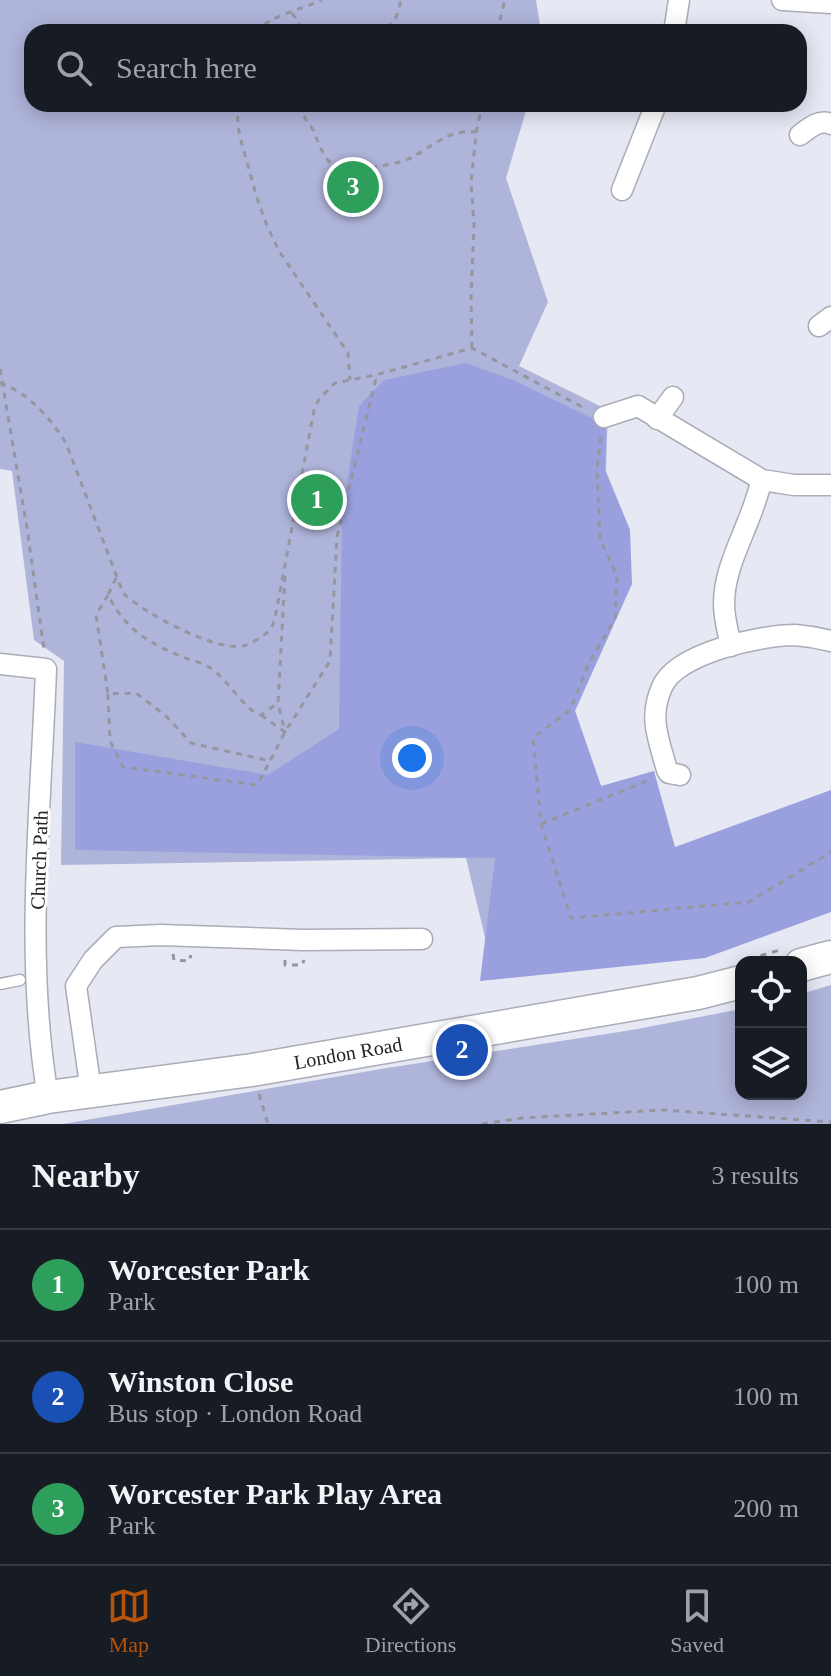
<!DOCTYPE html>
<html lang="en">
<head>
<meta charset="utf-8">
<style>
	:root { --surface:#171b24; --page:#242831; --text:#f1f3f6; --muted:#9ea1a6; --line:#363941; --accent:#b45309 }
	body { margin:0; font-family:Georgia,serif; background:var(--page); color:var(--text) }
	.controls { position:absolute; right:24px; bottom:24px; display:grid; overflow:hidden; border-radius:16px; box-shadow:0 4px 20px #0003 }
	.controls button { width:72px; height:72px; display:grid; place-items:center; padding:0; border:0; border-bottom:2px solid var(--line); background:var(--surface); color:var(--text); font:40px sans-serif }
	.you { position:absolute; left:412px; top:758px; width:28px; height:28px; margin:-20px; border:6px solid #fff; border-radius:50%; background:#1a73e8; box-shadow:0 0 0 12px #1a73e833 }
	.badge { display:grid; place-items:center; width:52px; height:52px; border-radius:50%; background:var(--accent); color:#fff; font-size:26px; font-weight:700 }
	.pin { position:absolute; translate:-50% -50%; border:4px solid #fff; box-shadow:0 2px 8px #0006 }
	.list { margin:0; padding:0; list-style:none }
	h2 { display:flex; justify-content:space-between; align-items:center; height:104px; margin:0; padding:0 32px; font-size:34px }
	h2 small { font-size:26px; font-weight:400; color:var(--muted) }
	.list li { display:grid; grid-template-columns:52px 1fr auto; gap:24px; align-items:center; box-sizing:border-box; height:112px; padding:0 32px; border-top:2px solid var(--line) }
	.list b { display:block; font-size:30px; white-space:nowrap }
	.list p { margin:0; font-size:26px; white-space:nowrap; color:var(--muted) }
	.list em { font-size:26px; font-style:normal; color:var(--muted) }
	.icon { flex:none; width:44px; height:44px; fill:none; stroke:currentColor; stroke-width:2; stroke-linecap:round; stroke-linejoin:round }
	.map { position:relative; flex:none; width:831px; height:1124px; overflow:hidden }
	.search { position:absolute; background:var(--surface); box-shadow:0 4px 20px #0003; left:24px; right:24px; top:24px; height:88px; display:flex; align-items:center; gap:20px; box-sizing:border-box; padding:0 28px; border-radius:24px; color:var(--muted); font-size:30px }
	.sheet { height:440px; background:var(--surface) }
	nav { display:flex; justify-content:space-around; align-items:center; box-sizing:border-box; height:112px; border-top:2px solid var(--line); background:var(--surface); font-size:22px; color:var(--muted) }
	nav a { display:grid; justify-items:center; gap:4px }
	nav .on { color:var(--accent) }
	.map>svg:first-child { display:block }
</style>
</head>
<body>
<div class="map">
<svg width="831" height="1124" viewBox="0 0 831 1124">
	<rect width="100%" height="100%" fill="#e6e8f4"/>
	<path fill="#afb4da" d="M0,0h536l5,32h-509v72h496l-22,74 42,124 -29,64 89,44 -2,61 24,59 -56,178 27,78 -107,189 -28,-117 -405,7 3,-204 -30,-21 -22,-169 -12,-2z
		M831,985v139h-768l324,-56 245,-38 109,-21v85h60v-100z"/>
	<path fill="#9aa0dd" d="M466,363l47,17 93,45 -1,46 25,59 2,54 -57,127 26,75 53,-15 21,76 156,-57v122l-126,46 -225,23 15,-123 -420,-8v-108l193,33 71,-46 3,-214 17,-109 25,-26z"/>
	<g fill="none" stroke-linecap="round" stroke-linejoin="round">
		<defs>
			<path id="lane" d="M0,984l20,-4"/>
			<path id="street" d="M782,0l49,3
				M674,32l5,-32
				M800,135c9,-7 19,-16 31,-11
				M622,190l34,-86
				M819,326l12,-9
				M604,417l34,-11 124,74 32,5h37
				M657,419l16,-22
				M731,646c-3,-14 -7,-28 -7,-42 0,-30 14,-57 24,-83 6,-14 10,-28 14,-41
				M0,664l46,5c-5,141 -22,287 2,428
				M680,775l-11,-2 -2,-3c-8,-30 -19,-52 -5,-83 14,-34 99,-52 133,-52 12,1 24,3 36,6
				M91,1091l-15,-105 17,-26 23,-23 45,-2 142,5 119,-1"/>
			<path id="primary" d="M801,965l30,-8
				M0,1107l48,-10 204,-27 446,-77 43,-11"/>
		</defs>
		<use href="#lane" stroke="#aaacb7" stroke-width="13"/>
		<use href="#street" stroke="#aaacb7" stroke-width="23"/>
		<use href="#primary" stroke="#aaacb7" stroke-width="35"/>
		<path stroke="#95969f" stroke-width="3" stroke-dasharray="6 6" stroke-linecap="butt" d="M292,13l12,19
			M255,32c15,-16 47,-23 67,-32
			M376,32c20,-8 20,-12 25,-32
			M497,32l8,-32
			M237,104l1,22 3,15 16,57 10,28 12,25 69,102 2,27
			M303,104c-1,20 9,18 13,33 4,10 9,24 20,30 10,4 57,-2 68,-6 27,-11 40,-32 72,-29
			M364,104l1,9
			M472,348l-1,-51 3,-72 -3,-42 5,-49 6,-30
			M0,369l27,159 17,121
			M0,383c29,10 50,35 66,60l57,150c19,19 93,59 120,53 7,-1 22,-11 27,-16 3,-3 3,-8 5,-12l39,-208 5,-11 16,-16 41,-8 96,-27 114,61
			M601,437l-4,33 3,69 17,37 -2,42 -27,47 -18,45 -37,28 8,86 30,94 178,-16 82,-50
			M116,578l-8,17c17,34 40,48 75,62 9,4 21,6 29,12 17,12 33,42 49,46l17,-12 7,-127
			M108,595l-12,20 12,79 28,-1 30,23 25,27 79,18 15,-29 45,-71 7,-124 38,-154 1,-8
			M108,694l2,47 13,26 134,18 13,-24
			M261,715l24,17 -7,-29
			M541,824l111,-45
			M173,954l1,6 15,1 2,-6
			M749,959l31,-9
			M285,960v5h17l2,-5
			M259,1094l9,30
			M482,1124l40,-6 141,-8 168,12"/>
		<use href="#lane" stroke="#fff" stroke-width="10"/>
		<use href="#street" stroke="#fff" stroke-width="20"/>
		<use href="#primary" stroke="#fff" stroke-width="32"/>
	</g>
	<g text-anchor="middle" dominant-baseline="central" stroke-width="6" stroke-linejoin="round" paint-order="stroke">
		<g font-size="20" fill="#242429" stroke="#fff">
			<text transform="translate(39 860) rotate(-88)">Church Path</text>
			<text transform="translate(348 1053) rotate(-10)">London Road</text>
		</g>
	</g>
</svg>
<div class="controls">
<button><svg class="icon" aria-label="locate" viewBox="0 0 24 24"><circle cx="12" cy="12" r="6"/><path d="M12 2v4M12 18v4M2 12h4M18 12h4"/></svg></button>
<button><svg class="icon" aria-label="layers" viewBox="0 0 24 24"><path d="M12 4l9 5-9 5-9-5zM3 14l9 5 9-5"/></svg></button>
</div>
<div class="you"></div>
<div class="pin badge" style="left:317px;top:500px;background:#2e9e5b">1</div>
<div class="pin badge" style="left:462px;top:1050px;background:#1a4fb4">2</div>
<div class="pin badge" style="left:353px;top:187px;background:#2e9e5b">3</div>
<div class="search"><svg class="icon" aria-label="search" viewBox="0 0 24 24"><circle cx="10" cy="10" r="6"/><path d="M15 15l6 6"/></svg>Search here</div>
</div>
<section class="sheet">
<h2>Nearby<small>3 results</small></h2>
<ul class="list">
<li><span class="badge" style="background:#2e9e5b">1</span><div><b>Worcester Park</b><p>Park</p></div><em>100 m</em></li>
<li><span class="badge" style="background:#1a4fb4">2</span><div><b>Winston Close</b><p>Bus stop · London Road</p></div><em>100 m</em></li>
<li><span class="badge" style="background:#2e9e5b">3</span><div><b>Worcester Park Play Area</b><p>Park</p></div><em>200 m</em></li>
</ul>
</section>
<nav>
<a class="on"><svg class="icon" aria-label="map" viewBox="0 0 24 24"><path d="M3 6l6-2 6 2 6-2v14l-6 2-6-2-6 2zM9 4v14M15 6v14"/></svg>Map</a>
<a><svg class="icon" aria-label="directions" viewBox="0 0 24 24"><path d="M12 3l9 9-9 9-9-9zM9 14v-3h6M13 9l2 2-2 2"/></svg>Directions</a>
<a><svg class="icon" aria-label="saved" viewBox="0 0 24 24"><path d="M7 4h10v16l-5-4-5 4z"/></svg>Saved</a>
</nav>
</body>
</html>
